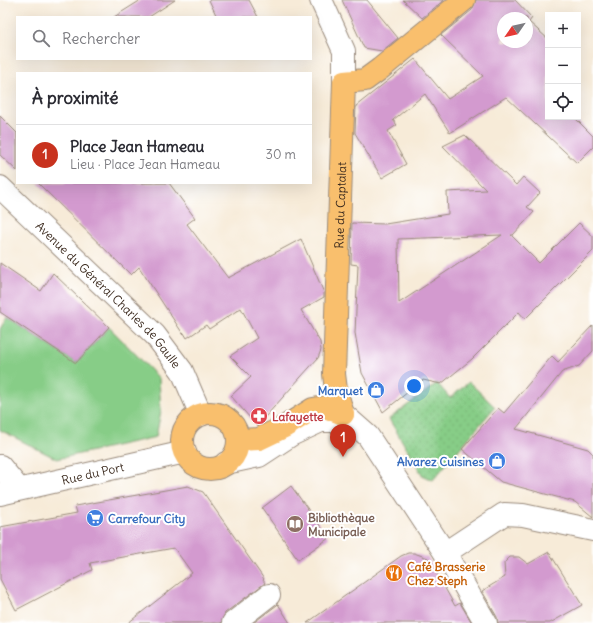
<!DOCTYPE html>
<html lang="fr">
<head>
<meta charset="utf-8">
<style>
	:root { --surface:#fff; --page:#f7f7f7; --text:#2b2b33; --muted:#7c7c81; --line:#e1e1e2; --accent:#c8321e }
	body { margin:0; font-family:Delius,sans-serif; background:var(--page); color:var(--text) }
	.controls { position:absolute; right:12px; top:12px; display:grid; overflow:hidden; border-radius:0px; box-shadow:0 4px 16px #0002 }
	.controls button { width:36px; height:36px; display:grid; place-items:center; padding:0; border:0; border-bottom:1px solid var(--line); background:var(--surface); color:var(--text); font:20px sans-serif }
	.compass { position:absolute; left:497px; top:12px; width:36px; height:36px; border-radius:50%; background:var(--surface); box-shadow:0 4px 16px #0002; rotate:236deg }
	.you { position:absolute; left:414px; top:386px; width:14px; height:14px; margin:-10px; border:3px solid #fff; border-radius:50%; background:#1a73e8; box-shadow:0 0 0 6px #1a73e833 }
	.badge { display:grid; place-items:center; width:26px; height:26px; border-radius:50%; background:var(--accent); color:#fff; font-size:13px; font-weight:700 }
	.pin { position:absolute; translate:-50% -33px; filter:drop-shadow(0 1px 2px #0008) }
	.pin::after { content:''; position:absolute; top:21px; width:14px; height:12px; background:inherit; clip-path:polygon(0 0,100% 0,50% 100%) }
	.list { margin:0; padding:0; list-style:none }
	h2 { display:flex; justify-content:space-between; align-items:center; height:52px; margin:0; padding:0 16px; font-size:17px }
	h2 small { font-size:13px; font-weight:400; color:var(--muted) }
	.list li { display:grid; grid-template-columns:26px 1fr auto; gap:12px; align-items:center; box-sizing:border-box; height:60px; padding:0 16px; border-top:1px solid var(--line) }
	.list b { display:block; font-size:15px; white-space:nowrap }
	.list p { margin:0; font-size:13px; white-space:nowrap; color:var(--muted) }
	.list em { font-size:13px; font-style:normal; color:var(--muted) }
	.icon { flex:none; width:22px; height:22px; fill:none; stroke:currentColor; stroke-width:2; stroke-linecap:round; stroke-linejoin:round }
	.map { position:relative; flex:none; width:593px; height:623px; overflow:hidden }
	.search { position:absolute; background:var(--surface); box-shadow:0 4px 16px #0002; left:16px; top:16px; width:296px; height:44px; display:flex; align-items:center; gap:10px; box-sizing:border-box; padding:0 14px; border-radius:0px; color:var(--muted); font-size:15px }
	.panel { position:absolute; background:var(--surface); box-shadow:0 4px 16px #0002; left:16px; top:72px; width:296px; height:112px; border-radius:0px }
	.map>svg:first-child { display:block }
</style>
</head>
<body>
<div class="map">
<svg width="593" height="623" viewBox="0 0 593 623">
	<defs>
		<pattern id="grass-dots" width="8" height="8" patternUnits="userSpaceOnUse"><rect width="8" height="8" fill="#87cd87"/><path d="M2 2h.1M6 6h.1" fill="none" stroke="#75b074" stroke-width="1.8" stroke-linecap="round"/></pattern>
	</defs>
	<rect width="100%" height="100%" fill="#fff"/>
	<filter id="ink" filterUnits="userSpaceOnUse"><feTurbulence type="fractalNoise" baseFrequency=".025" numOctaves="2"/><feDisplacementMap in="SourceGraphic" scale="8" xChannelSelector="R" yChannelSelector="G"/><feConvolveMatrix kernelMatrix="1 2 1 2 8 2 1 2 1" color-interpolation-filters="sRGB"/></filter>
	<filter id="wash" filterUnits="userSpaceOnUse"><feTurbulence type="fractalNoise" baseFrequency=".012" numOctaves="4" result="noise"/><feDisplacementMap in="SourceGraphic" scale="16" xChannelSelector="R" yChannelSelector="G"/><feGaussianBlur stdDeviation="0.9" result="paint"/><feColorMatrix in="noise" values="0 0 0 0 0 0 0 0 0 0 0 0 0 0 0 0 0 1.4 0 .05"/><feComposite in="paint" operator="in"/></filter>
	<g filter="url(#wash)">
		<rect width="100%" height="100%" fill="#f7ebd8"/>
		<path fill="url(#grass-dots)" stroke="#617c52" d="M469,382l26,25 -62,73 -10,-4 -34,-57 48,-36 13,15z"/>
		<path fill="#87cd87" stroke="#617c52" d="M7,317l69,46 33,-36 50,51 2,33 -5,26 -99,22 -57,-29v-101z"/>
		<g id="blocks">
			<path fill="#d39acf" fill-rule="evenodd" d="M141,0h34l-26,17h-35z
				M209,0h40l9,17h-41z
				M342,0h25l31,38 -16,13 -18,-3z
				M403,0h41l-22,18z
				M476,0h39l17,18 -3,4 19,17v78h26l19,19v11l-16,16 -71,-66 -56,36 -25,-39 -32,26 4,5 -9,6 18,33 -24,14 -27,-45 1,-27 59,-47 33,40 35,-23 -42,-41 31,-25zM503,18h24v24h-24z
				M0,116l17,17v38l-17,-16z
				M465,135l51,50 7,-8 17,16 -13,14 7,5 -21,23h-2l28,28 40,-40 14,13v15l-68,68 -6,-7 -47,47 -31,25 -18,-4 -40,32 -21,-39 -7,-40 3,-68 -7,-1 1,-41 33,1 63,-10 -1,-22 39,-2 -43,-44zM502,235l-103,68 -1,-64z
				M38,183h131l26,35 -8,6 41,54 73,-39 23,54v4l-23,13 19,32 1,8 -3,8 -61,68 -26,-30 20,-19 -21,-21 27,-18 -16,-30 -32,21 -3,-4 -19,13 -3,-5 -1,1 -44,-67 -8,8z
				M0,263l41,28 12,-18 56,54 -33,36 -76,-51z
				M593,325v26l-14,15 -17,6 -46,57 72,20 5,5v63l-18,-15 -74,-20 -39,-33 36,-41 6,5 48,-57 6,6z
				M188,486l15,6 61,87 -1,1 2,3 -40,30 -4,10h-93l64,-50 -18,-25 -84,15 2,7 -76,40 -16,-31v-52l77,-14 -2,-7z
				M291,486l38,52 -31,22 -36,-52z
				M549,552l33,53 -32,18h-52l-1,-6 -15,-26 23,-14 -1,-14 6,-6h9l9,7z
				M408,553h6l14,5 27,48 5,-3 12,20h-165l94,-67z
				M278,604l12,19h-37l24,-18z"/>
		</g>
	</g>
	<g filter="url(#ink)">
		<use href="#blocks" fill-opacity="0" stroke="#998a7b" stroke-width="1"/>
		<g fill="none" stroke-linecap="round" stroke-linejoin="round">
			<defs>
				<g id="minor">
					<path d="M321,0l23,51v31"/>
					<path id="s1" d="M0,187l155,148 27,36 19,44"/>
					<path d="M226,463l33,-7 32,-21 30,-14h11l11,-7 25,22 77,117 41,70"/>
					<path d="M0,466l19,23"/>
					<path id="s2" d="M0,494l185,-42"/>
					<path d="M445,553l59,-39 19,1 70,15"/>
					<path d="M233,623l36,-28"/>
				</g>
				<g id="major">
					<circle cx="210" cy="441" r="28"/>
					<path id="s3" d="M343,414l-7,-24 -2,-16 10,-292 21,-2 15,-11 84,-69"/>
					<path d="M238,440l21,-1 27,-13 27,-17 12,-2 18,7"/>
				</g>
			</defs>
			<use href="#minor" stroke="#998a7b" stroke-width="24"/>
			<use href="#major" stroke="#998a7b" stroke-width="24"/>
			<use href="#minor" stroke="#fff" stroke-width="22"/>
			<use href="#major" stroke="#f9bf6d" stroke-width="22"/>
		</g>
	</g>
	<defs>
		<symbol id="shop-disc" viewBox="-11 -11 22 22"><circle r="9.5" fill="#3f7fe0" stroke="#fff"/><path d="M-5-2.5h2.3a2.7 3.5 0 0 1 5.4 0H5L5.5 6h-11ZM-1.5-2.5h3a1.5 2.3 0 0 0-3 0Z" fill="#fff"/></symbol>
		<symbol id="pharmacy-disc" viewBox="-11 -11 22 22"><circle r="9.5" fill="#e0444e" stroke="#fff"/><path d="M-2-6h4v4h4v4h-4v4h-4v-4h-4v-4h4Z" fill="#fff"/></symbol>
		<symbol id="supermarket-disc" viewBox="-11 -11 22 22"><circle r="9.5" fill="#3f7fe0" stroke="#fff"/><path d="M-6-5.5h2.5l.6 2H6L4.5 2H-2.5L-4.4-4H-6ZM-1.5 3.2a1.3 1.3 0 1 0 .1 0ZM3 3.2a1.3 1.3 0 1 0 .1 0Z" fill="#fff"/></symbol>
		<symbol id="library-disc" viewBox="-11 -11 22 22"><circle r="9.5" fill="#8d6e63" stroke="#fff"/><path d="M-6-4Q-3-5.5-.7-3.5V5Q-3 3-6 4ZM6-4Q3-5.5 .7-3.5V5Q3 3 6 4Z" fill="#fff"/></symbol>
		<symbol id="restaurant-disc" viewBox="-11 -11 22 22"><circle r="9.5" fill="#e8710a" stroke="#fff"/><path d="M-5-6h1v4h1v-4h1v4h1v-4h1v5L-1.5 .5V6h-2V.5L-5-1ZM5-6V6H3V1.5H1.5Q1.5-4 5-6Z" fill="#fff"/></symbol>
	</defs>
	<g fill-rule="evenodd">
		<use href="#shop-disc" x="366" y="380" width="20" height="20"/>
		<use href="#pharmacy-disc" x="249" y="406" width="20" height="20"/>
		<use href="#shop-disc" x="487" y="451" width="20" height="20"/>
		<use href="#supermarket-disc" x="85" y="508" width="20" height="20"/>
		<use href="#library-disc" x="285" y="514" width="20" height="20"/>
		<use href="#restaurant-disc" x="384" y="563" width="20" height="20"/>
	</g>
	<g text-anchor="middle" dominant-baseline="central" stroke-width="4" stroke-linejoin="round" paint-order="stroke">
		<g font-size="12" fill="#3b2a1e" stroke="#fff">
			<text stroke="none"><textPath href="#s3" startOffset="210">Rue du Captalat</textPath></text>
			<text stroke="none"><textPath href="#s1" startOffset="153">Avenue du Général Charles de Gaulle</textPath></text>
			<text stroke="none"><textPath href="#s2" startOffset="95">Rue du Port</textPath></text>
		</g>
		<g font-size="12" font-weight="bold" fill="#366cbe" stroke="#fff" text-anchor="end">
			<text x="363" y="390">Marquet</text>
			<text x="484" y="461">Alvarez Cuisines</text>
			<text x="108" y="518" text-anchor="start">Carrefour City</text>
		</g>
		<g font-size="12" font-weight="bold" fill="#be3a42" stroke="#fff" text-anchor="start">
			<text x="272" y="416">Lafayette</text>
		</g>
		<g font-size="12" font-weight="bold" fill="#785e54" stroke="#fff" text-anchor="start">
			<text x="308" y="517">Bibliothèque<tspan x="308" dy="14">Municipale</tspan></text>
		</g>
		<g font-size="12" font-weight="bold" fill="#c56008" stroke="#fff" text-anchor="start">
			<text x="407" y="566">Café Brasserie<tspan x="407" dy="14">Chez Steph</tspan></text>
		</g>
	</g>
</svg>
<div class="controls">
<button>+</button>
<button>−</button>
<button><svg class="icon" aria-label="locate" viewBox="0 0 24 24"><circle cx="12" cy="12" r="6"/><path d="M12 2v4M12 18v4M2 12h4M18 12h4"/></svg></button>
</div>
<svg class="compass" viewBox="-18 -18 36 36"><path d="M0-13l5 13h-10z" fill="#e53935"/><path d="M0 13l5-13h-10z" fill="#7c7c81"/></svg>
<div class="you"></div>
<div class="pin badge" style="left:343px;top:457px">1</div>
<div class="search"><svg class="icon" aria-label="search" viewBox="0 0 24 24"><circle cx="10" cy="10" r="6"/><path d="M15 15l6 6"/></svg>Rechercher</div>
<section class="panel">
<h2>À proximité<small></small></h2>
<ul class="list">
<li><span class="badge">1</span><div><b>Place Jean Hameau</b><p>Lieu · Place Jean Hameau</p></div><em>30 m</em></li>
</ul>
</section>
</div>
</body>
</html>
